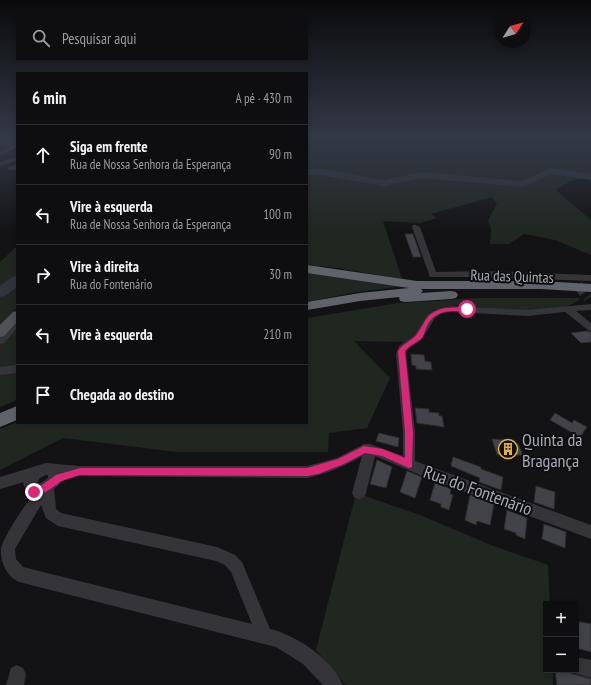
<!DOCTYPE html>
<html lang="pt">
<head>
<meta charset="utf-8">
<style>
	:root { --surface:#0e0e10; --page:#171719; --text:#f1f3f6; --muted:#9b9c9f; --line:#2e2e30 }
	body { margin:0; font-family:"PT Sans Narrow",sans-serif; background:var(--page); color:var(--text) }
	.controls { position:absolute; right:12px; bottom:12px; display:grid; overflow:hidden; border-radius:0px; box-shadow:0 2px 6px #0003 }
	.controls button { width:36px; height:36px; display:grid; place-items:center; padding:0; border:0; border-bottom:1px solid var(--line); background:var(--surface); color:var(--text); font:20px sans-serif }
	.compass { position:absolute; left:495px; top:12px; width:36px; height:36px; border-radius:50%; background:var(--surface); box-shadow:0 2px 6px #0003; rotate:54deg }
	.stop { position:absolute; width:12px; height:12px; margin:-9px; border:3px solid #db2777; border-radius:50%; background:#fff }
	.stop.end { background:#db2777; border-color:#fff; box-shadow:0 1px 4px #0008 }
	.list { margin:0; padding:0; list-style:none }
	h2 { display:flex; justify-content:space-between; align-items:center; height:52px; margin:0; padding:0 16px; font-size:17px }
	h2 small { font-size:13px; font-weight:400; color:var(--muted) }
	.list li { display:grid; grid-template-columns:26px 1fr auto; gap:12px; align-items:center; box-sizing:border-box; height:60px; padding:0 16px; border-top:1px solid var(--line) }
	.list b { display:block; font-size:15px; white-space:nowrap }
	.list p { margin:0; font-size:13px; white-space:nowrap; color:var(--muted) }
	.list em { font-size:13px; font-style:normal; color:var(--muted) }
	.icon { flex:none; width:22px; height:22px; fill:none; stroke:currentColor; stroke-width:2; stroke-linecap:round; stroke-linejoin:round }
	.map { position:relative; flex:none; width:591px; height:685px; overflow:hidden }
	.search { position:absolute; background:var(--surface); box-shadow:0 2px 6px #0003; left:16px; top:16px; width:292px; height:44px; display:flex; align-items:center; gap:10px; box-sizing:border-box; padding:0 14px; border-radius:0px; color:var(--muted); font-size:15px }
	.panel { position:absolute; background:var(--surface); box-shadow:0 2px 6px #0003; left:16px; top:72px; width:292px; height:352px; border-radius:0px }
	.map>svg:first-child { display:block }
</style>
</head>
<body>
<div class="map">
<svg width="591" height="685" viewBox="0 0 591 685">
	<rect width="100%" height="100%" fill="#131315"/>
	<path fill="#202721" d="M307,136h284v39l-21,6 -14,9 35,30v35l-36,-15 -31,-6 -15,10h-19l1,-15 -3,-8 9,-18 -5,-6 -61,17 6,4 -17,5 -37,-2 19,58 -65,-11 -30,-3z
		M17,246v62l-17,18v-64z
		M307,272l96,14 -52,7 -44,9z
		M479,298h102c-9,9 -19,9 -31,11 -15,1 -31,2 -46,1 -24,-2 -53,-11 -75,3l-8,18 -14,11 -53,-1 36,37 -23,50 -38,5 -1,19h-151l-114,-14 -63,32v-41l17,-7v1h290v-105l92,-15z
		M17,327v73l-17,7v-63z
		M356,493l64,22 71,30 57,20 2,39h-4v66h7v15h-207l-30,-35z"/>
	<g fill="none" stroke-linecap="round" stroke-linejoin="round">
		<path fill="#2e353c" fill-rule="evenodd" d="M551,168l40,6v6l-39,-6 -29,13 -101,-9 -38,8 -63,-11h-14v-6h14l63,11 38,-8 100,9z
			M17,276v11l-12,9 -5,1v-11l12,-9z"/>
	</g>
	<path fill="#424348" stroke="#2d2d31" d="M17,136v6l-7,3h-10v-5l5,-3z
		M405,234h8l8,23h-8z
		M587,331l4,1v10l-10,1 -10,-10z
		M411,354l13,1 1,6 6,1 1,8 -16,-1v-3l-4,-1z
		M415,408l14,1v3l10,1v3h3l2,11 -27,-4z
		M555,413l17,10 2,-3 13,7 -7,10 -30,-17z
		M379,433l20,5 -1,9 -22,-6z
		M492,439l17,1 1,4h8l5,11h-26z
		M453,457l28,10v2l22,8 -2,13 -22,-8 1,-4 -29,-12z
		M377,460l15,7 -6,21 -16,-4z
		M407,471l15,6 -7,21 -15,-6z
		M435,483l16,6 -1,5 3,1 -4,15 -8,-3v-3l-11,-4z
		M536,486l19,6 -1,17 -20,-7z
		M470,495l24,9 -4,21 -13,-4 -1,4 -11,-5z
		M507,510l20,8 -2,21 -9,-4v-2l-12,-4z
		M544,524l22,8 -1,16 -23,-9z
		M576,621l15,3v28l-15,-4z
		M555,670h13l2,3 21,6v6h-34z"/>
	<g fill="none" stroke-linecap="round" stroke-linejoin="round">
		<path stroke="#303135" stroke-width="10" stroke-dasharray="10 5" stroke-linecap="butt" d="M578,285l10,13"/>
		<path fill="#353539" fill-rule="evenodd" d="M17,143v4l-17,9v-4z
			M17,157v4l-17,5v-4z
			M17,164v6h-7l-3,-2z
			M413,225h3l4,2 16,45 49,-1 106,4v6l-106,-4h-55l-18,-50z
			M591,304v6l-15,1 15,12v8l-3,-1 -23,-18 -37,4 -76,-4 -10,1 -7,5 -13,21 -15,11 -1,4 9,78v29l176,64v14l-166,-62 -50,-21 -9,37 -2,4 -5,2 -5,-2 -2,-4 10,-37c-17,10 -35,18 -55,22l-246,-2 -2,9 -5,4 2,20 5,4 156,34 18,8 7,7 28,67c26,6 62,30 73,56h-20l-20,-21 -27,-17 -257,-65c-12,-5 -19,-20 -18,-33 1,-10 25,-46 32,-54l-5,-2 -5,-9 1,-2 -24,7v-12l46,-14 34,3h227l30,-8 27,-14h6l33,12v-24l-7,-78 3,-8 16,-11 13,-21 11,-6 13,-2 76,4zM46,475h2v3l-7,5h-4l3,-5zM41,505l5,13 12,8 158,35 9,4 6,7 21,52 -229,-57 -7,-8 -1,-10z
			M17,319v9l-13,15 -4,1v-9l14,-15z
			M17,365v8l-17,2v-8z
			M576,657l15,3v18l-21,-6 -1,-2h7z
			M17,665l6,3 3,6 -2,11h-18l5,-17z"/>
		<path fill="#515258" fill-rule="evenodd" d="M17,311v11l-13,14 -4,1v-12l13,-13z"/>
		<path fill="#61636a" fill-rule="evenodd" d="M307,265l110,16h124l50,3v8l-50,-3h-120l2,2 -2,2 30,-2 5,1 2,3 -2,3 -5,1 -46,3 -5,-1 -1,-4 -39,4 -53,9v-8l53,-9 49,-5 -102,-15z
			M17,406v14l-17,7v-14z"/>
	</g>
	<linearGradient id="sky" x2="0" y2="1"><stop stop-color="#0a0a0c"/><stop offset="0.59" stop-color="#333946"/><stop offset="1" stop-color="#333946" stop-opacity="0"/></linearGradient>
	<rect width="591" height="232" fill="url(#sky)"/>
	<path fill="#db2777" d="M445,308l22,-1 3,2 -3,2c-13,0 -28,-2 -37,10 -4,5 -5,12 -8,17 -5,5 -13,7 -17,13l8,81 -1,35 -3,1 -27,-12 -17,-3 -21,11 -26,10 -11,2 -227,-1 -18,6 -16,11 -8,1 -4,3 -3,-1 -3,-7 2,-2 12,-1 14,-10 24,-7h227l31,-9 26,-13 19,3 22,9v-26l-7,-81c5,-8 14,-10 19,-17 11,-15 7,-20 28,-26z"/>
	<defs>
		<symbol id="building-ring" viewBox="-11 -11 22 22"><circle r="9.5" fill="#0e0e10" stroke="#e3b23d" stroke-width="1.5"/><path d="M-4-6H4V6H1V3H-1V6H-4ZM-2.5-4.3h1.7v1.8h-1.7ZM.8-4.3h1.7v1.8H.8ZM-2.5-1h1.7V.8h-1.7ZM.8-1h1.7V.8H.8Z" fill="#e3b23d"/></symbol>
	</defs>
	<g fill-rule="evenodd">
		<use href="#building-ring" x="497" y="438" width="22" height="22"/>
	</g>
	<g text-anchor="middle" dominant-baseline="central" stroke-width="4" stroke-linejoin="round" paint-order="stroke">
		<g font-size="15" fill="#a6aab4" stroke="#0e0e10">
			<text transform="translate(512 276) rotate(2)">Rua das Quintas</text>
		</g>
		<g font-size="18" fill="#a6aab4" stroke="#0e0e10" text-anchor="start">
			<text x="522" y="439">Quinta da<tspan x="522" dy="21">Bragança</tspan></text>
		</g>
		<g font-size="18" fill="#a6aab4" stroke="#0e0e10">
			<text transform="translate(478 490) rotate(20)">Rua do Fontenário</text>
		</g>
	</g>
</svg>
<div class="controls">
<button>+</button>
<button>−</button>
</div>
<svg class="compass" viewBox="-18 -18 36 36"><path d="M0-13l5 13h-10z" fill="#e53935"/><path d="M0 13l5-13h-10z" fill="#9b9c9f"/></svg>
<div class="stop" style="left:467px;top:309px"></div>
<div class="stop end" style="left:34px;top:492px"></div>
<div class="search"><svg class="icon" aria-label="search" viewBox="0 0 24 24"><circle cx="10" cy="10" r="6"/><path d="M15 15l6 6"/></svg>Pesquisar aqui</div>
<section class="panel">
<h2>6 min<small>A pé · 430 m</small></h2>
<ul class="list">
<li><svg class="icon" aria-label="ahead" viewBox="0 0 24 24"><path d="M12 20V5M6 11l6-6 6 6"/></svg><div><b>Siga em frente</b><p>Rua de Nossa Senhora da Esperança</p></div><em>90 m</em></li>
<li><svg class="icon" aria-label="left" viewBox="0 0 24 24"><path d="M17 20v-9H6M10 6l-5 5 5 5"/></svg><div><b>Vire à esquerda</b><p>Rua de Nossa Senhora da Esperança</p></div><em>100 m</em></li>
<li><svg class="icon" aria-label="right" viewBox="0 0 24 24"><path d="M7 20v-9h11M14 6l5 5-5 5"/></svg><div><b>Vire à direita</b><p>Rua do Fontenário</p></div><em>30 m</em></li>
<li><svg class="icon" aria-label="left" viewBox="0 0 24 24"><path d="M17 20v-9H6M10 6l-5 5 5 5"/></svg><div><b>Vire à esquerda</b></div><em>210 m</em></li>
<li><svg class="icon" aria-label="arrive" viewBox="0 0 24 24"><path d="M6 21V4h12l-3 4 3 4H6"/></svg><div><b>Chegada ao destino</b></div></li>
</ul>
</section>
</div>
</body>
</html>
